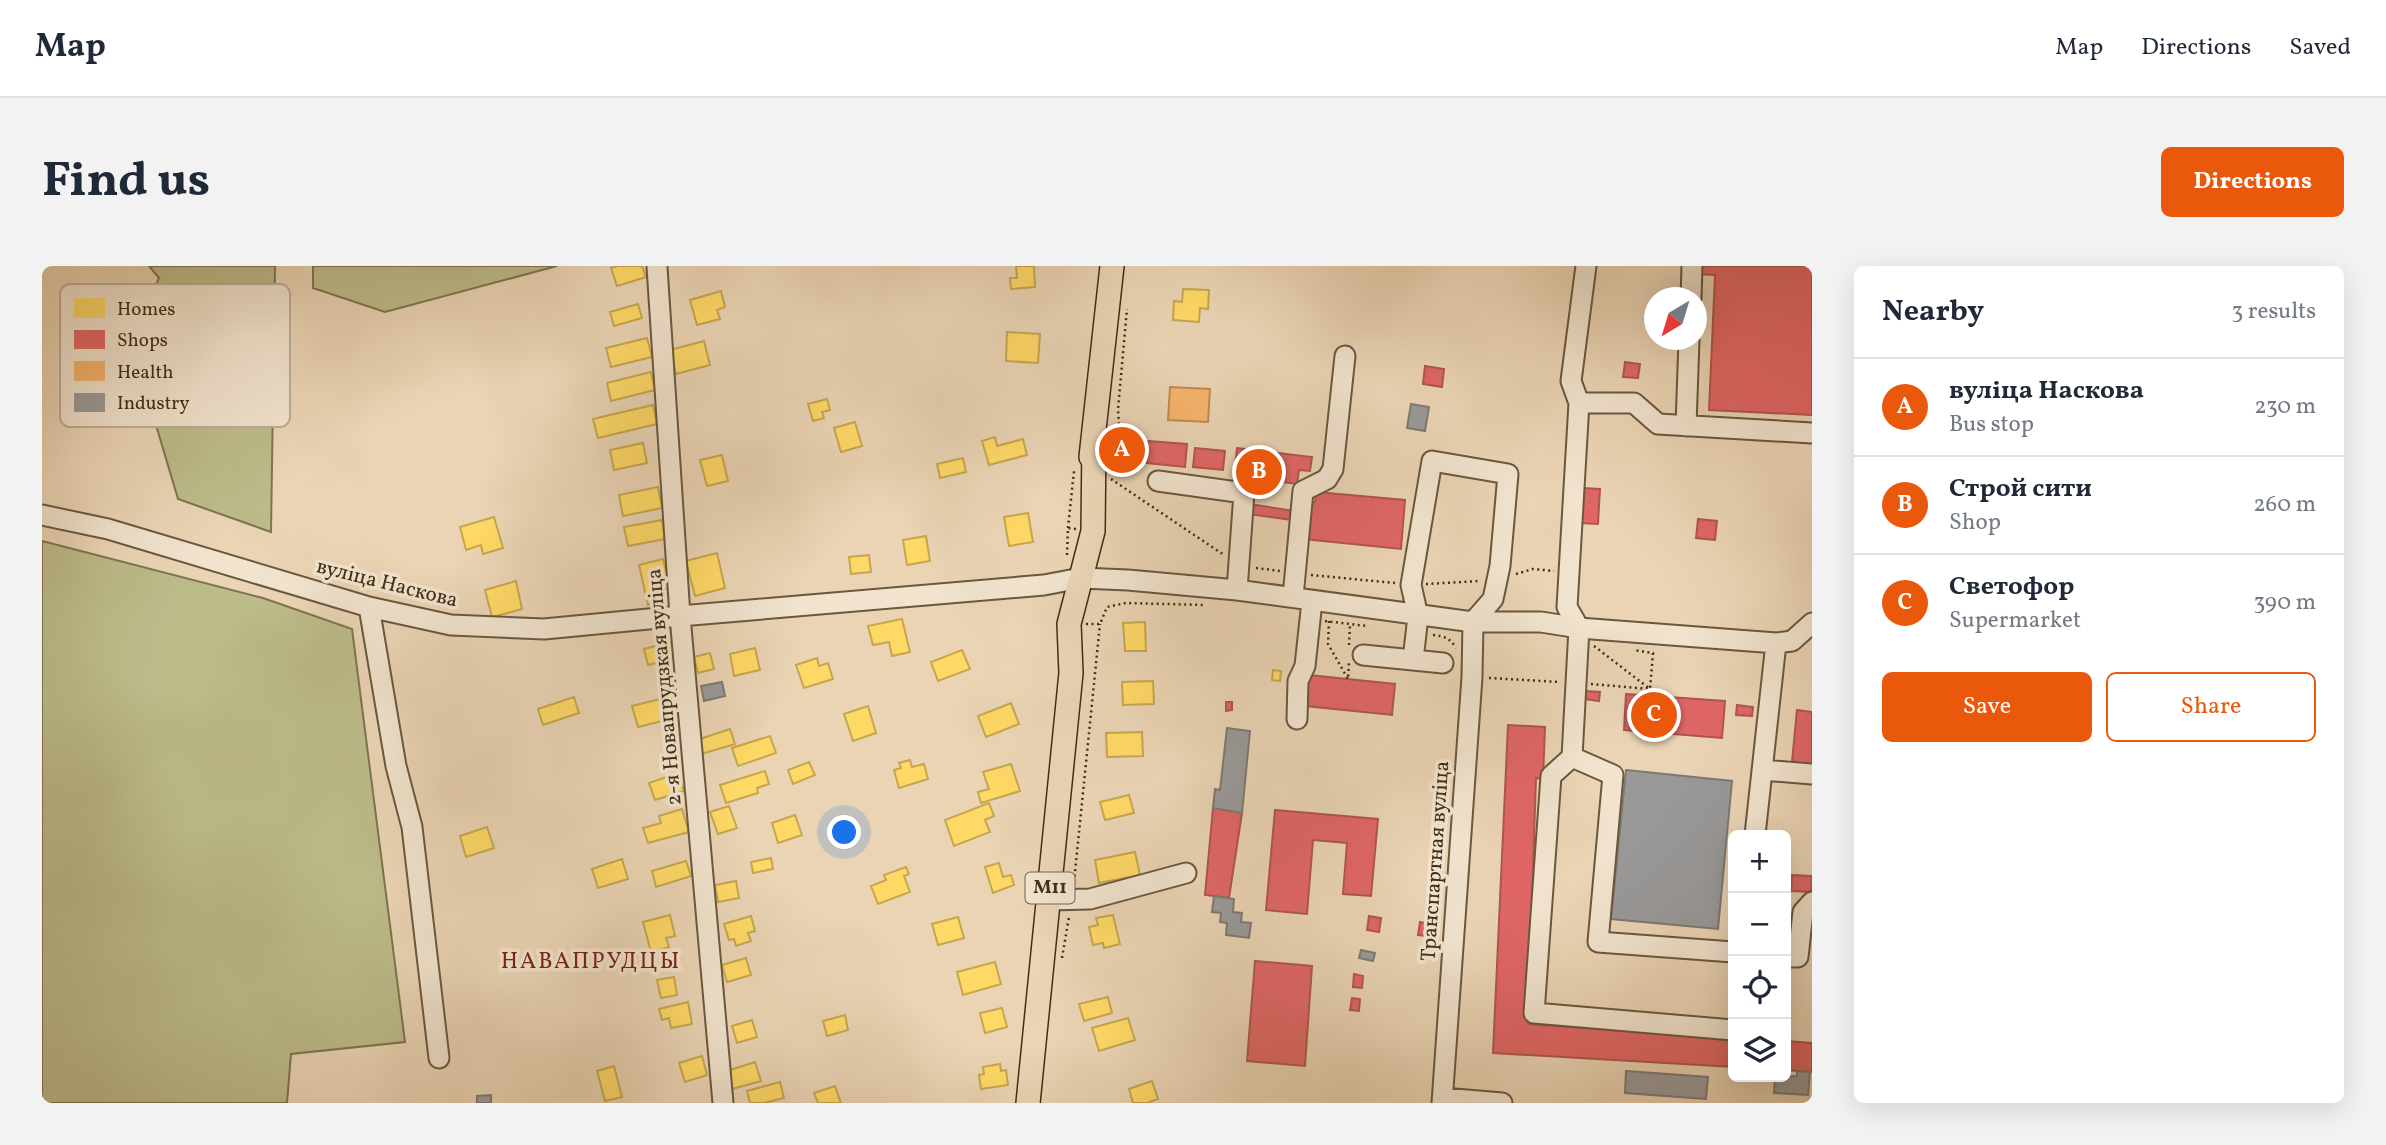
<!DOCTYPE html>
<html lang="en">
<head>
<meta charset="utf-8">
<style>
	:root { --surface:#fff; --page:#f2f2f3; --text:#1f2937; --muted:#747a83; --line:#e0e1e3; --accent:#ea580c }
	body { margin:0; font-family:Vollkorn,serif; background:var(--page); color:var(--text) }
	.controls { position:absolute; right:21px; bottom:21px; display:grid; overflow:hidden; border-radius:10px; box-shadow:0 7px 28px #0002 }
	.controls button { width:63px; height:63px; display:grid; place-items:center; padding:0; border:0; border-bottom:2px solid var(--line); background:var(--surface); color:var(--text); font:35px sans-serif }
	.compass { position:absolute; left:1602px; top:21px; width:63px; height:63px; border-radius:50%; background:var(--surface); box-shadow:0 7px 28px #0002; rotate:218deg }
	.you { position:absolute; left:803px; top:567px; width:24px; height:24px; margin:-18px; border:5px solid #fff; border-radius:50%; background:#1a73e8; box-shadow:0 0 0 10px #1a73e833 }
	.badge { display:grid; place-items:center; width:46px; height:46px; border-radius:50%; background:var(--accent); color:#fff; font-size:23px; font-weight:700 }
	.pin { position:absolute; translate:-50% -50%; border:4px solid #fff; box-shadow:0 2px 7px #0006 }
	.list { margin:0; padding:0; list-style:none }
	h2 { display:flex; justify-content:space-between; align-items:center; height:91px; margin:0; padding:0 28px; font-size:30px }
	h2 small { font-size:23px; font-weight:400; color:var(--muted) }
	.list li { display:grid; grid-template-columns:46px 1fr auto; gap:21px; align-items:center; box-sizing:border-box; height:98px; padding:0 28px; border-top:2px solid var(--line) }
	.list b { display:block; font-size:26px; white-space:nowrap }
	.list p { margin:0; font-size:23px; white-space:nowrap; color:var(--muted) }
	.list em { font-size:23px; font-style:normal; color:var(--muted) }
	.actions { display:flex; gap:14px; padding:21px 28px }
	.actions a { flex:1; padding:16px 0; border:2px solid var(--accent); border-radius:10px; text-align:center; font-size:24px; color:var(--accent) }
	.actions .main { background:var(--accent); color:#fff }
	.icon { flex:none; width:38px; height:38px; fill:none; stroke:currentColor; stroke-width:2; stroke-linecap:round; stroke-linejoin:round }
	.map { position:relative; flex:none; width:1770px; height:837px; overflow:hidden; border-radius:10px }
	header { display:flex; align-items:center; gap:42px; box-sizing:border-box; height:98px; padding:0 35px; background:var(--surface); border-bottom:2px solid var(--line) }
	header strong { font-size:33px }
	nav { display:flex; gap:38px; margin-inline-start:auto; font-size:24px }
	.intro { display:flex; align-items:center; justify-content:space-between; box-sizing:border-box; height:168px; padding:0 42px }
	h1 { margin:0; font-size:49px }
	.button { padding:18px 32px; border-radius:10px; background:var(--accent); color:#fff; font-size:24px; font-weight:700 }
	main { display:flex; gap:42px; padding:0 42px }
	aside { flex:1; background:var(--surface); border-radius:10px; box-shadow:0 7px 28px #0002 }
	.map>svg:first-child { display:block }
</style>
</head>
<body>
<header>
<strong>Map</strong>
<nav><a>Map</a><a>Directions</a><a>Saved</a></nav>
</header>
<div class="intro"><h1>Find us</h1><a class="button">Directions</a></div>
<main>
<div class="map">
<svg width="1770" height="837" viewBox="0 0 1770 837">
	<rect width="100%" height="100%" fill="#ead4b4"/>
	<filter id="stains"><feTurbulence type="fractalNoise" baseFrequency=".00286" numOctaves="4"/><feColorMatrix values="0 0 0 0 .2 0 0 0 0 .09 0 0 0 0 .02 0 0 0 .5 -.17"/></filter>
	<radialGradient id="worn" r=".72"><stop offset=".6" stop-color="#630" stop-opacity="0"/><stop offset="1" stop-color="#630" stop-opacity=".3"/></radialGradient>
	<path fill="#bcbb8a" stroke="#7e7450" stroke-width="2" d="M107,0h126l-4,266 -93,-33 -47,-158 28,-63z
		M271,0h244l-172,46 -72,-24z
		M0,275l221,57 89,31 53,413 -114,12 -4,49h-245z"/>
	<path fill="#ffd966" stroke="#c6a64e" stroke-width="2" d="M576,0h24l4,11 -29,9 -6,-18z
		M974,0h18l1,21 -24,2 -1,-11h7z
		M1141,23l26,1 -1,19 -8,-1 -1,14 -26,-2 1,-19 8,1z
		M679,25l4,16 -8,3 3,9 -23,6 -7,-25z
		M596,38l4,14 -28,8 -4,-14z
		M965,66l33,2 -2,29 -32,-2z
		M605,72l5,19 -41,10 -5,-19z
		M662,75l6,24 -34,9 -6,-24z
		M609,106l4,18 -44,11 -4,-18z
		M785,133l3,11 -8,2 2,6 -11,3 -5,-17z
		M611,139l4,19 -59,14 -5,-19z
		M813,156l7,24 -21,6 -7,-24z
		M953,171l2,9 26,-7 4,16 -38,10 -7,-24z
		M601,177l4,20 -33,7 -4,-20z
		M680,189l6,26 -21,5 -7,-26z
		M921,192l3,14 -26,6 -3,-14z
		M616,221l4,21 -39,8 -4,-21z
		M986,247l5,29 -24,4 -5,-29z
		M452,251l9,31 -20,6 -2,-9 -15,5 -6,-23z
		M620,254l3,19 -37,7 -4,-19z
		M884,270l4,25 -23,4 -4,-25z
		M675,287l8,35 -30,8 -9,-35z
		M827,289l2,17 -20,2 -2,-17z
		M621,293l7,29 -11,2 2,11 -13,4 -9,-40z
		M474,315l6,28 -30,8 -7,-27z
		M860,353l8,33 -18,4 -3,-14 -16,3 -5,-19z
		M1103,356l1,29h-21l-2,-28z
		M629,376l4,16 -27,7 -4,-16z
		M713,382l5,22 -26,6 -4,-22z
		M920,384l8,19 -32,12 -7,-19z
		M668,387l4,16 -16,4 -4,-16z
		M775,392l2,8 9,-3 5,16 -29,9 -8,-23z
		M1231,404l8,1 -1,10 -8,-1z
		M1111,415l1,23 -31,1 -1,-23z
		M532,431l5,16 -36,12 -5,-16z
		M618,433l6,21 -28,7 -6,-21z
		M969,437l8,21 -33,13 -8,-21z
		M826,440l8,27 -23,8 -9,-27z
		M688,463l5,15 -34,10 -4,-14z
		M1100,466l1,24 -36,1 -1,-24z
		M728,470l6,17 -38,13 -6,-18z
		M868,494l2,7 12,-3 4,15 -29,9 -5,-18 7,-2 -2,-5z
		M767,496l6,13 -22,9 -5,-14z
		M969,498l9,27 -39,12 -3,-11 11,-3 -6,-17z
		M723,505l4,13 -12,4 1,5 -32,10 -6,-18z
		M636,507l6,18 -29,9 -6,-17z
		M1087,529l5,18 -29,7 -5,-18z
		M947,537l5,13 -9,4 5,12 -36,14 -9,-26z
		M687,540l8,22 -19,6 -8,-22z
		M640,543l7,23 -41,11 -5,-15 18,-5 -2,-7z
		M753,549l7,20 -24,8 -6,-20z
		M445,561l7,21 -28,9 -6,-21z
		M1093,586l5,23 -41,8 -4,-23z
		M729,592l2,11 -20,4 -2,-11z
		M580,593l6,20 -30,9 -6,-19z
		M644,595l5,15 -35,11 -4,-16z
		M957,597l4,14 8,-2 3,10 -21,8 -8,-26z
		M864,601l3,7 -5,2 6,16 -32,12 -7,-18 15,-6 -2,-5z
		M694,615l3,17 -21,4 -3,-17z
		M628,649l5,21 -9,2 3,9 -18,5 -8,-30z
		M1071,649l7,29 -16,4 -1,-5 -10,2 -4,-18 9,-2 -2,-7z
		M709,650l4,15 -7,2 3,8 -15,5 -2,-7 -5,1 -5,-16z
		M916,651l6,21 -26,7 -6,-21z
		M704,692l5,17 -24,7 -5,-17z
		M953,696l6,22 -38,11 -6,-23z
		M632,711l3,18 -16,3 -4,-18z
		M1066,731l4,16 -28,8 -5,-17z
		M646,736l4,22 -21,4 -2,-10 -7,2 -3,-11z
		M960,742l5,19 -22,6 -5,-20z
		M803,749l3,15 -21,6 -4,-15z
		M1086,752l7,22 -36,11 -7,-23z
		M710,754l5,17 -20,6 -5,-17z
		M660,790l5,19 -22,7 -6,-19z
		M713,796l6,19 -29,8 -5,-18z
		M958,798l1,7 5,-1 2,15 -27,4 -2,-14 5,-1 -1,-7z
		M572,800l8,31 -17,4 -8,-30z
		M1110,815l6,18 -11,4h-14l-4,-14z
		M738,816l4,16 -20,5h-14l-3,-12z
		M793,820l6,17h-23l-4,-10z"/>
	<path fill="#e06666" stroke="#b0554e" stroke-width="2" d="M1655,0h115v149l-103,-5 6,-135 -18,-1z
		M1583,96l15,2 -2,14 -15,-1z
		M1383,100l19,3 -2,18 -19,-3z
		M1106,175l39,3 -2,23 -38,-4z
		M1153,182l30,3 -2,19 -30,-3z
		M1195,182l75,9 -2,14 -11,-1 -2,14 -63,-8z
		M1541,222l17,1 -2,35 -18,-1z
		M1274,226l89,8 -4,49 -97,-10 2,-37h9z
		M1208,238l44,7 -1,9 -45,-6z
		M1656,253l19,2 -2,19 -19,-2z
		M1267,409l86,9 -3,31 -86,-9z
		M1543,425l15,1 -1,9 -15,-2z
		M1584,428l99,7 -3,37 -98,-8z
		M1184,436h6v8l-6,1z
		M1695,439l16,2 -1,9 -16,-1z
		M1755,444l15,2v52l-20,-2z
		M1466,459l37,2 -2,52 -7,-1 -8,246 205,14v29l-240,-14z
		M1171,542l29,5 -13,85 -24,-3z
		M1233,544l103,9 -7,77 -28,-2 4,-51 -34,-3 -6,74 -41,-4z
		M1750,609l20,1 -1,16 -20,-1z
		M1327,650l12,2 -2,14 -12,-2z
		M1378,656l9,2 -2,12 -9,-1z
		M1213,695l57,5 -7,100 -58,-5z
		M1312,708l9,2 -1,12 -9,-1z
		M1310,732l8,1 -1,12 -9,-1z
		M1744,775l26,2v29l-26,-2z"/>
	<path fill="#f6b26b" stroke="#bf8a51" stroke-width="2" d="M1128,121l40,2 -2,33 -40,-2z"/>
	<path fill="#999" stroke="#7e7971" stroke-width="2" d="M1369,138l18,3 -4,24 -18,-3z
		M680,416l3,14 -21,5 -3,-15z
		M1185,462l23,3 -8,82 -29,-5 2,-19 5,1z
		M1584,504l106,11 -14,148 -107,-10z
		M1172,630l20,3 -1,13 9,1 -1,9 10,1 -2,15 -23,-3 1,-12 -7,-1 1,-9 -9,-1z
		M1319,684l14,3 -2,8 -14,-3z
		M1584,805l82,6 -2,22 -81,-6z
		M1755,805l13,1 -2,23 -34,-2 1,-16 22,-1z
		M449,829v8h-14v-7z"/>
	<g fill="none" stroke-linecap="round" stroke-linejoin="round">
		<defs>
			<path id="minor" d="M1544,0l-15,115 8,22 -12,204 12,21 197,15 16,-2 20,-18
				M615,1l23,349 43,487
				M1649,32l1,-32
				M1537,137h55l24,21 154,9
				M1644,160l3,-86
				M1116,215l86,12 -7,97
				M0,249l66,14 261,78 82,18 93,4 136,-13 364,-31 37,-7 47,2 109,10 236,32h68l38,6 -7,129 41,18 -15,167 135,10
				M1251,331l10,-106 24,-12 6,-10 12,-113
				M327,341l27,159 16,61 27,231
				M1321,389l50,5 5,-44 -7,-31 21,-124 76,13 -8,92 -7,33 -20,23
				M1371,394l30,3
				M1255,453l1,-38 7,-15 7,-65
				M1530,491l-21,19 -17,237 199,17
				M1720,504l50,4
				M1713,569l21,-192
				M1007,634l41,-1 96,-26
				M1744,691h12l5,-45 9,-10
				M1401,832l59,5
				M1400,837l30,-426 1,-55"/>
			<path id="major" d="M1049,191l21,-191
				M986,837l43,-430 -2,-49 24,-93 1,-89"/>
		</defs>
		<use href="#minor" stroke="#6a583d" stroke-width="23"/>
		<use href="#major" stroke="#402e15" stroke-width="26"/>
		<path stroke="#402e15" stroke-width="2.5" stroke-dasharray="2 3.5" stroke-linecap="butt" d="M1071,207l7,-30 -2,-34 9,-100
			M1069,213l113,76
			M1026,262l6,-57
			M1025,289l1,-27 8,1
			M1214,302l24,3
			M1474,308l17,-5 21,2
			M1269,309l84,8
			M1384,318l53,-3
			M1283,355l42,5
			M1287,355l-1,23 20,35 1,-17
			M1044,358h14l7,-17 19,-4 79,2
			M1391,369c11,1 17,3 23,13
			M1307,379l1,-21
			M1552,380l56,43 -1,7
			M1447,412l71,4
			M1549,418l59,5 3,-36 -20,-3
			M1032,616l26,-258
			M1020,692l7,-41"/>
		<use href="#minor" stroke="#f1e3ce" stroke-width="19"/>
		<use href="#major" stroke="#ead4b4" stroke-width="23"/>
	</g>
	<g text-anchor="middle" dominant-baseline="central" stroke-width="7" stroke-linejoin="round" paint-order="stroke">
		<rect fill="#f1e3ce" stroke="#75644c" stroke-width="2" x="983.5" y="606.5" width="49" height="31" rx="5"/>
		<g font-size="19" font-weight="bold" fill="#402e15">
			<text x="1008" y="622">М11</text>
		</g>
		<g font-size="21" fill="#402e15" stroke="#f1e3ce">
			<text transform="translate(345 318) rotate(14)">вуліца Наскова</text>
			<text transform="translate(623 421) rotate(-95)">2-я Новапрудзкая вуліца</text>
			<text transform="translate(1394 595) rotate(-86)">Транспартная вуліца</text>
		</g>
		<g font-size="23" letter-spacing="2" fill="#7a1f14" stroke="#f1e3ce">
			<text x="549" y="696">НАВАПРУДЦЫ</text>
		</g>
	</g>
	<rect x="18" y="18" width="230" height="143" rx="10" fill="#f1e3ce" stroke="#bcad96" stroke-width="2"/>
	<rect x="32" y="32" width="31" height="20" fill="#ffd966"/>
	<rect x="32" y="64" width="31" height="19" fill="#e06666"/>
	<rect x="32" y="95" width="31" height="20" fill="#f6b26b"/>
	<rect x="32" y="127" width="31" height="19" fill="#999"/>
	<g font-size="19" fill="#402e15">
		<text x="75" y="49">Homes</text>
		<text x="75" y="80">Shops</text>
		<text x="75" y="112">Health</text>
		<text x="75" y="143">Industry</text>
	</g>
	<rect width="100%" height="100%" filter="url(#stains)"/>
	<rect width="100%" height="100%" fill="url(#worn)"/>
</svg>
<div class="controls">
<button>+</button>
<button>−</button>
<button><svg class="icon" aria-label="locate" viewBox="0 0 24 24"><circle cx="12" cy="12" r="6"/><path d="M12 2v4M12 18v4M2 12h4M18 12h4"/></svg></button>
<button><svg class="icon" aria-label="layers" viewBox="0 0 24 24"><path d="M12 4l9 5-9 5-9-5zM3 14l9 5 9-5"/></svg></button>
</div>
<svg class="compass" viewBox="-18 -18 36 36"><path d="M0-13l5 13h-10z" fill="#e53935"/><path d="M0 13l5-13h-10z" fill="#747a83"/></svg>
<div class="you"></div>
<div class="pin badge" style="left:1080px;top:184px">A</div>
<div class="pin badge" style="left:1217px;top:206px">B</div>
<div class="pin badge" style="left:1612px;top:449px">C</div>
</div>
<aside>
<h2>Nearby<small>3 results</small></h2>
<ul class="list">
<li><span class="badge">A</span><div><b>вуліца Наскова</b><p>Bus stop</p></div><em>230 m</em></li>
<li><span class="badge">B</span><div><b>Строй сити</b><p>Shop</p></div><em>260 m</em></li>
<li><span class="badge">C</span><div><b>Светофор</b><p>Supermarket</p></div><em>390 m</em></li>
</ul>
<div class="actions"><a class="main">Save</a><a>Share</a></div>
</aside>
</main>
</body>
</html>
